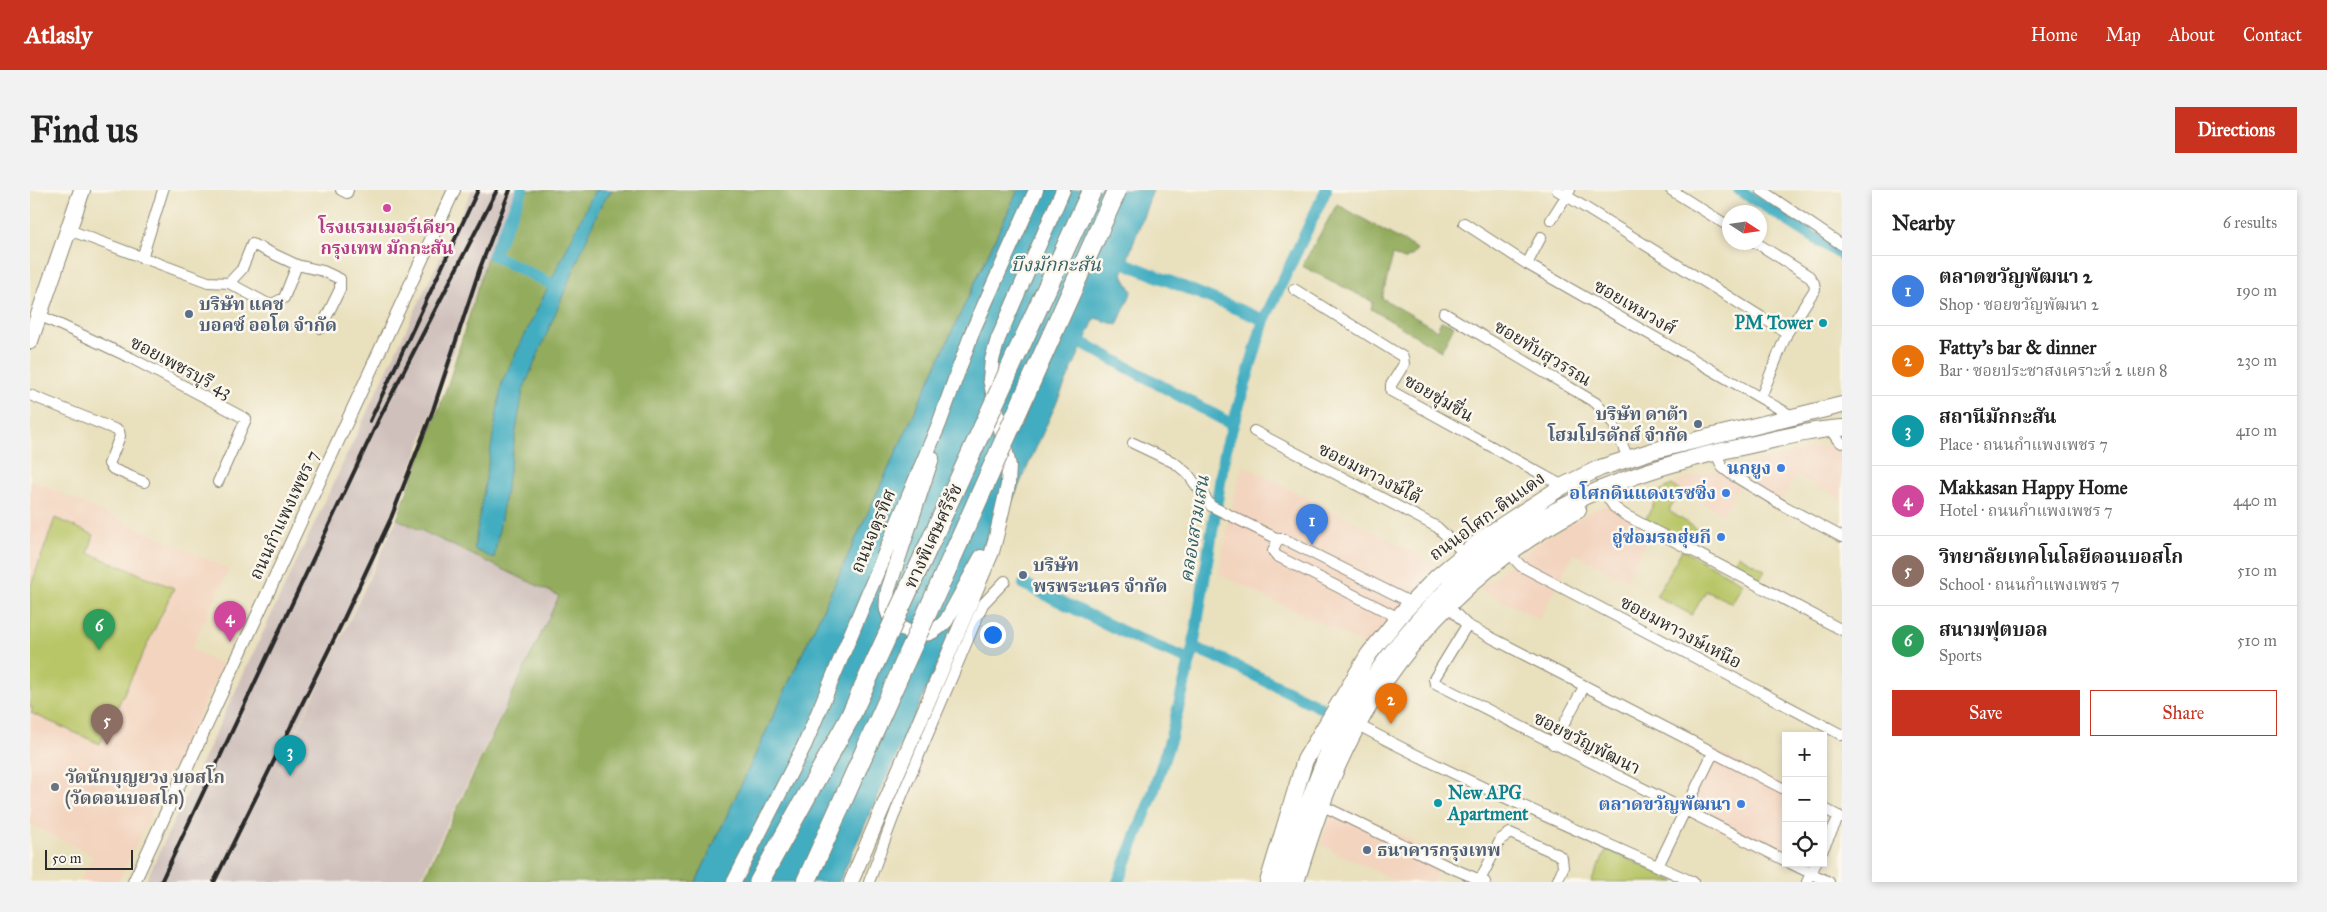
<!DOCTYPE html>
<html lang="en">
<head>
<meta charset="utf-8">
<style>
	:root { --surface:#fff; --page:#f2f2f2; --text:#222; --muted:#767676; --line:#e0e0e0; --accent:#c8321e }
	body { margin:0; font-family:"IM FELL Great Primer","Noto Serif Thai",serif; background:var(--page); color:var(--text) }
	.controls { position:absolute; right:15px; bottom:15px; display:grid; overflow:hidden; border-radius:0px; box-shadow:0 2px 8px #0003 }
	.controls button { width:45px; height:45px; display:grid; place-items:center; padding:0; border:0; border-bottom:1px solid var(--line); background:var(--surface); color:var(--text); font:25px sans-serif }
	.compass { position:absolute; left:1692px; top:15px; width:45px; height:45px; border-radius:50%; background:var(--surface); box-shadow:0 2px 8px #0003; rotate:102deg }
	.scale { position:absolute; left:15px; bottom:12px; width:88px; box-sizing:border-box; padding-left:5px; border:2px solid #2b2b2b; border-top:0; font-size:14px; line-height:18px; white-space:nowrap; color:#2b2b2b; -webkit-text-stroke:4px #fbf7ec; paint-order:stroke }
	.you { position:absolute; left:962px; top:444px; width:18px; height:18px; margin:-12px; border:4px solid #fff; border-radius:50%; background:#1a73e8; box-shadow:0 0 0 8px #1a73e833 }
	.badge { display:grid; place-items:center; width:32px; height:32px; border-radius:50%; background:var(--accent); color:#fff; font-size:16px; font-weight:700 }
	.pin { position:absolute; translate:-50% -41px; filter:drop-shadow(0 1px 2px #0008) }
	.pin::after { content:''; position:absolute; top:26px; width:18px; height:15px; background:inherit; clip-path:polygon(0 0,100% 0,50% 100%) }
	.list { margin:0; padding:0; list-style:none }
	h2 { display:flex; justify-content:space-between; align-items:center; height:65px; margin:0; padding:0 20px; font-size:21px }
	h2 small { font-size:16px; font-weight:400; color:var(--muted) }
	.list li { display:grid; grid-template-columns:32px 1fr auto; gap:15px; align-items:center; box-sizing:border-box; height:70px; padding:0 20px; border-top:1px solid var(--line) }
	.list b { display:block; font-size:19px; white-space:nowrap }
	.list p { margin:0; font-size:16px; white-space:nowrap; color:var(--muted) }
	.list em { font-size:16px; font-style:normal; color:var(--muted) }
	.actions { display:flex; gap:10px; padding:15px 20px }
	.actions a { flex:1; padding:11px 0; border:1px solid var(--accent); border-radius:0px; text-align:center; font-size:18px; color:var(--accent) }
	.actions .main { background:var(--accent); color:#fff }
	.icon { flex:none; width:28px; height:28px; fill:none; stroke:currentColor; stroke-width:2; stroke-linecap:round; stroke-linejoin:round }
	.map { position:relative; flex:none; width:1812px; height:692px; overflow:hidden; border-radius:0px }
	header { display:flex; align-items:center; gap:30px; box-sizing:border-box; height:70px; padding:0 25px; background:var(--accent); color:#fff }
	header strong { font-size:24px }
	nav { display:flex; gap:28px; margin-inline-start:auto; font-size:18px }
	.intro { display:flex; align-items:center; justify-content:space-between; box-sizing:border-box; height:120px; padding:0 30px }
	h1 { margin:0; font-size:35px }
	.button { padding:12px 22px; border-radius:0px; background:var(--accent); color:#fff; font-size:18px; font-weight:700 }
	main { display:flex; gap:30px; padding:0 30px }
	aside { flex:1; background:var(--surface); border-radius:0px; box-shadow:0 2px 8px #0003 }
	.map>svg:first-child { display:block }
</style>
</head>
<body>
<header>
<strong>Atlasly</strong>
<nav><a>Home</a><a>Map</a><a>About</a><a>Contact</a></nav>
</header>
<div class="intro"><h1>Find us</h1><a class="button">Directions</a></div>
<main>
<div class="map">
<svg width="1812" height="692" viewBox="0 0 1812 692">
	<rect width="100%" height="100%" fill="#fbf7ec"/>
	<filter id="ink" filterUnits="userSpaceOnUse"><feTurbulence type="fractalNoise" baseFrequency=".02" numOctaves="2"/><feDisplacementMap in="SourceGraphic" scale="10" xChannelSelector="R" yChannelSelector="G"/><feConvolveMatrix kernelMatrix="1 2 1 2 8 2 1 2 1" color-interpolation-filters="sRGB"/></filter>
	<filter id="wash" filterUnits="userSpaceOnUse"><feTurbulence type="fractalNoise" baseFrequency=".0096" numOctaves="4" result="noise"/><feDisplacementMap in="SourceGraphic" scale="20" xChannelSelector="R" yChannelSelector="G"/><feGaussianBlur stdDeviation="1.12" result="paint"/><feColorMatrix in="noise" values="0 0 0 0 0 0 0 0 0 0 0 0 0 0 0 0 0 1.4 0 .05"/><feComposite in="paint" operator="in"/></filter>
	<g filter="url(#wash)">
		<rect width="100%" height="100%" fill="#e9e0bd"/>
		<path fill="#f3d4bf" d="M1812,252v57l-46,-24 -18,32 -39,-22 -16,29 -51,-29 17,-8z
			M1213,275l193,99 -69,82 -148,-72 8,-47z
			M0,289l199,90 -38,80 32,17 -105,216h-39l14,-26 -63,-32z
			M1578,315l43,28 -25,47 -52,-27 -35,66 -59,-30 55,-44 58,-35z
			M1684,559l72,39v75l-103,-51z
			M1306,613l108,55 -12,24h-34l-78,-38z
			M1793,618l15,8 -15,30z"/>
		<path fill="#cfc0bb" d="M442,0h45l-28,61 -96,269 -124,271 128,-272 162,77 -140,286h-274z"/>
		<path fill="#b9c668" stroke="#72784a" d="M1642,295l8,5 -11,21 28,18 -8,16 -45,-23 17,-32z
			M25,328l39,17 -6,18 86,35 -74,156 -69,-31 2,-5 -3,-1v-119z
			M1652,360l61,33 -11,20 -26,-12 -14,24 -36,-19z
			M1708,365l27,15 -7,11 -27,-14z
			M1577,659l69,33h-85z"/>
		<path fill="#92ab5c" stroke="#5e6b44" d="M487,0h501l-322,692h-274l137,-286 -162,-77 51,-135 41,-133z
			M1307,14l80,45 -4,6 -9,5 -11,-5 -11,43 55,32 4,-9 13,5 -13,25 -70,-42 2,-7 -71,-36z"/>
		<path fill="#42adc1" stroke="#366c76" d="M565,0h17l-11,15 -78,185 -29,169 -20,-10 28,-167z
			M988,0h135l-31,84 10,17 -15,34 -22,-7 -256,564h-143z"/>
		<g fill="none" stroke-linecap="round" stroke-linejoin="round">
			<path stroke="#42adc1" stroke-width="12" d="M492,0l-29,65 58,29
				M1709,0l103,65
				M1085,69l149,61
				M1042,147l161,88
				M994,394l116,56 50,20
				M1163,458l20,7 107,52
				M1088,692l34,-86 19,-59 22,-89 32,-196 39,-132 62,-130"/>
		</g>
	</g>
	<g filter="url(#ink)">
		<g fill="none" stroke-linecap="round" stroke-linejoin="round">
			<defs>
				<path id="minor" d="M311,0l6,3 1,-3
					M1527,0l230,143
					M1641,0l59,37
					M1731,0l81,55
					M1521,30l19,-30
					M1434,33l63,41 265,152
					M39,40l139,52 21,1 13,-14 10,-25 45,21 26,6 17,8v10l-19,39
					M1725,52l54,34 5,7 1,6 -28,44 -26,64
					M112,68l21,-68
					M1497,74l14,-27
					M199,93l41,22 14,-7 13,-33
					M1264,99l109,68 1,7 -13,21v6l172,95
					M1414,123l152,90 17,20 15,35
					M9,125l92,43 115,61 -28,63
					M0,205l89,36 1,5 -11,28 4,5 31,13
					M1800,239l7,10 5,4
					M1224,241l183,96 28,27
					M1103,253l42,20 13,11 23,32 67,33
					M1686,263l6,14 9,7 53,32 58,31
					M1577,306l7,11 11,8 217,115
					M1479,363l12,13 321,169
					M1418,416l19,19 319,165
					M1369,428l-122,-62 -4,-5 5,-12h6l128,64
					M1437,435l-33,54 1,4 351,178
					M1328,535c109,58 223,107 335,157
					M1523,554l31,-57
					M1291,615l126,61 38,16
					M1793,618l19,10
					M1793,659l16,-33
					M1760,673l39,19
					M1628,676l55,-113
					M1450,690l21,-41 9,-6 47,21 5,4 1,10 -6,14
					M839,692l29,-77 85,-201 22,-23
					M1777,692l9,-19"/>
				<path id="tertiary" d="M104,692l320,-692"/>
				<path id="secondary" d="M902,268l-44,132c-1,6 -2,14 -1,20 4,16 26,28 42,23 6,-2 12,-7 17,-12l35,-64
					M704,692l71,-138 134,-320 34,-94 63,-140
					M821,692l141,-330 4,-15 12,-52 1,-19 -19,-87 2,-19 6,-21 65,-149"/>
				<path id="primary" d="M0,151l52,-151
					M1238,692l37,-122 64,-106 34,-42 33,-34 49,-41 24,-16 54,-35 37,-18 52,-17 190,-46
					M1254,692c13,-46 27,-92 47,-136 14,-28 34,-57 52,-82 90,-124 201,-183 348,-215 37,-7 74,-19 111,-21
					M1266,692c16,-52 33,-104 59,-152 50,-93 129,-171 223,-220"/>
				<path id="motorway" d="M729,692l90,-163
					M776,692l103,-229"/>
			</defs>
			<use href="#minor" stroke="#8a8674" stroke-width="12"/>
			<use href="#tertiary" stroke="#8a8674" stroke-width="14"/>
			<use href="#secondary" stroke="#8a8674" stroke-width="16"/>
			<use href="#primary" stroke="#8a8674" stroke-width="18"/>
			<use href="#motorway" stroke="#8a8674" stroke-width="21"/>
			<use href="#minor" stroke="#fff" stroke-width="10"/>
			<use href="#tertiary" stroke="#fff" stroke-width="12"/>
			<use href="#secondary" stroke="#fff" stroke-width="14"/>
			<use href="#primary" stroke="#fff" stroke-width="16"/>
			<use href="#motorway" stroke="#fff" stroke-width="19"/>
			<path stroke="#2b2b2b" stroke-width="4" d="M340,231l108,-231
				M131,692l217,-461 119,-231
				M184,692l126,-255 51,-109 42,-108 47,-142 30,-78"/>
			<defs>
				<path id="motorway-bridge" d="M879,463l208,-463
					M819,529l243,-529"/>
			</defs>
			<use href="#motorway-bridge" stroke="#8a8674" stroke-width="21" stroke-linecap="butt"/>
			<use href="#motorway-bridge" stroke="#fff" stroke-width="19"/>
		</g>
	</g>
	<circle fill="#d1479c" stroke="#fbf7ec" stroke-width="2" cx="357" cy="18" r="5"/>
	<g fill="#5c6f8a" stroke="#fbf7ec" stroke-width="2">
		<circle cx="159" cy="124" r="5"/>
		<circle cx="1668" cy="234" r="5"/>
		<circle cx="993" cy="385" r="5"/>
		<circle cx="1337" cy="660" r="5"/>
	</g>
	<g fill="#0f9aa8" stroke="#fbf7ec" stroke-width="2">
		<circle cx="1793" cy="133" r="5"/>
		<circle cx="1408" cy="613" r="5"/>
	</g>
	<g fill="#3f7fe0" stroke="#fbf7ec" stroke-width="2">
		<circle cx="1751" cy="278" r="5"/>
		<circle cx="1696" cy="303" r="5"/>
		<circle cx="1691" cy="347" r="5"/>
		<circle cx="1711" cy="614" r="5"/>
	</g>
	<circle fill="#6b7280" stroke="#fbf7ec" stroke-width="2" cx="25" cy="597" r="5"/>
	<g text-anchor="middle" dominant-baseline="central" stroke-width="5" stroke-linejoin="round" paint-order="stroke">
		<g font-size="18" font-weight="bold" fill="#b23c85" stroke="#fbf7ec">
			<text x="357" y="37">โรงแรมเมอร์เคียว<tspan x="357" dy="21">กรุงเทพ มักกะสัน</tspan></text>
		</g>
		<g font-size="18" font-weight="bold" fill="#4e5e75" stroke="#fbf7ec" text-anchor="start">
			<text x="169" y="114">บริษัท แคช<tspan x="169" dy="21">บอคซ์ ออโต จำกัด</tspan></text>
			<text x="1658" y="224" text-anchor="end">บริษัท ดาต้า<tspan x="1658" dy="21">โฮมโปรดักส์ จำกัด</tspan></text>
			<text x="1003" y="375">บริษัท<tspan x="1003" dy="21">พรพระนคร จำกัด</tspan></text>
			<text x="1347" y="660">ธนาคารกรุงเทพ</text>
		</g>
		<g font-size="18" fill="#2b2b2b" stroke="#fbf7ec">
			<text transform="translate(1605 117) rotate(30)">ซอยเหมวงศ์</text>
			<text transform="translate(1513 163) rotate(31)">ซอยทับสุวรรณ</text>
			<text transform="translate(151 177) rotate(28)">ซอยเพชรบุรี 43</text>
			<text transform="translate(1409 208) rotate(30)">ซอยชุ่มชื่น</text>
			<text transform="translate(1340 283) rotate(27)">ซอยมหาวงษ์ใต้</text>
			<text transform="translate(254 325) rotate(-65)">ถนนกำแพงเพชร 7</text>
			<text transform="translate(1457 326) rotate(-36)">ถนนอโศก-ดินแดง</text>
			<text transform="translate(843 341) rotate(-67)">ถนนจตุรทิศ</text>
			<text transform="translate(903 346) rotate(-65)">ทางพิเศษศรีรัช</text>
			<text transform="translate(1651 442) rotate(28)">ซอยมหาวงษ์เหนือ</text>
			<text transform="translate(1557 553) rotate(27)">ซอยขวัญพัฒนา</text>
		</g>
		<g font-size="18" font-weight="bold" fill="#0d838f" stroke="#fbf7ec" text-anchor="end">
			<text x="1783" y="133">PM Tower</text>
			<text x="1418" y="603" text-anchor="start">New APG<tspan x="1418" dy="21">Apartment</tspan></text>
		</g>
		<g font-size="18" font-weight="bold" fill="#366cbe" stroke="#fbf7ec" text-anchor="end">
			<text x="1741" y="278">นกยูง</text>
			<text x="1686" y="303">อโศกดินแดงเรซซิ่ง</text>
			<text x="1681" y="347">อู่ซ่อมรถฮุ่ยกี</text>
			<text x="1701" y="614">ตลาดขวัญพัฒนา</text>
		</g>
		<g font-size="18" font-weight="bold" fill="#5b616d" stroke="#fbf7ec" text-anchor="start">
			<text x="35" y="587">วัดนักบุญยวง บอสโก<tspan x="35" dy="21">(วัดดอนบอสโก)</tspan></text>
		</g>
		<g font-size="19" font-style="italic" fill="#345f67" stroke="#fbf7ec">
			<text x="1026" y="74">บึงมักกะสัน</text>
			<text transform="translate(1164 339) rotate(-81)">คลองสามเสน</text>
		</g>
	</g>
</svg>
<div class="controls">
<button>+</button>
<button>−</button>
<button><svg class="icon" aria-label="locate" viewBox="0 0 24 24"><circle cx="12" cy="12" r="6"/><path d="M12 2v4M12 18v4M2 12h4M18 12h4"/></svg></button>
</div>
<svg class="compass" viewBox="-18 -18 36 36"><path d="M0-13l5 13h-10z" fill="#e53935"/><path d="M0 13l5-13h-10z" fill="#767676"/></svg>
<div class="scale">50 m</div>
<div class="you"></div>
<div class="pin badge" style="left:1282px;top:355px;background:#3f7fe0">1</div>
<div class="pin badge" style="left:1361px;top:534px;background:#e8710a">2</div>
<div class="pin badge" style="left:260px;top:586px;background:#0f9aa8">3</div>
<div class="pin badge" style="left:200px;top:452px;background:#d1479c">4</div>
<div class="pin badge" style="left:77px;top:555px;background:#8d6e63">5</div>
<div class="pin badge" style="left:69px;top:460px;background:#2e9e5b">6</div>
</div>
<aside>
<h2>Nearby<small>6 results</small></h2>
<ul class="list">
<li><span class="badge" style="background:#3f7fe0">1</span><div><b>ตลาดขวัญพัฒนา 2</b><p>Shop · ซอยขวัญพัฒนา 2</p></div><em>190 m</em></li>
<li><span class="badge" style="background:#e8710a">2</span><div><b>Fatty's bar &amp; dinner</b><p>Bar · ซอยประชาสงเคราะห์ 2 แยก 8</p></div><em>230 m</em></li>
<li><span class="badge" style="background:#0f9aa8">3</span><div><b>สถานีมักกะสัน</b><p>Place · ถนนกำแพงเพชร 7</p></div><em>410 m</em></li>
<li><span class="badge" style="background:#d1479c">4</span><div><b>Makkasan Happy Home</b><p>Hotel · ถนนกำแพงเพชร 7</p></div><em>440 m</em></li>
<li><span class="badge" style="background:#8d6e63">5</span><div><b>วิทยาลัยเทคโนโลยีดอนบอสโก</b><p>School · ถนนกำแพงเพชร 7</p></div><em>510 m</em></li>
<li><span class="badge" style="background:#2e9e5b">6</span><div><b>สนามฟุตบอล</b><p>Sports</p></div><em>510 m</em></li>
</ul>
<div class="actions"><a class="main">Save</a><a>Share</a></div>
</aside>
</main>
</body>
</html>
